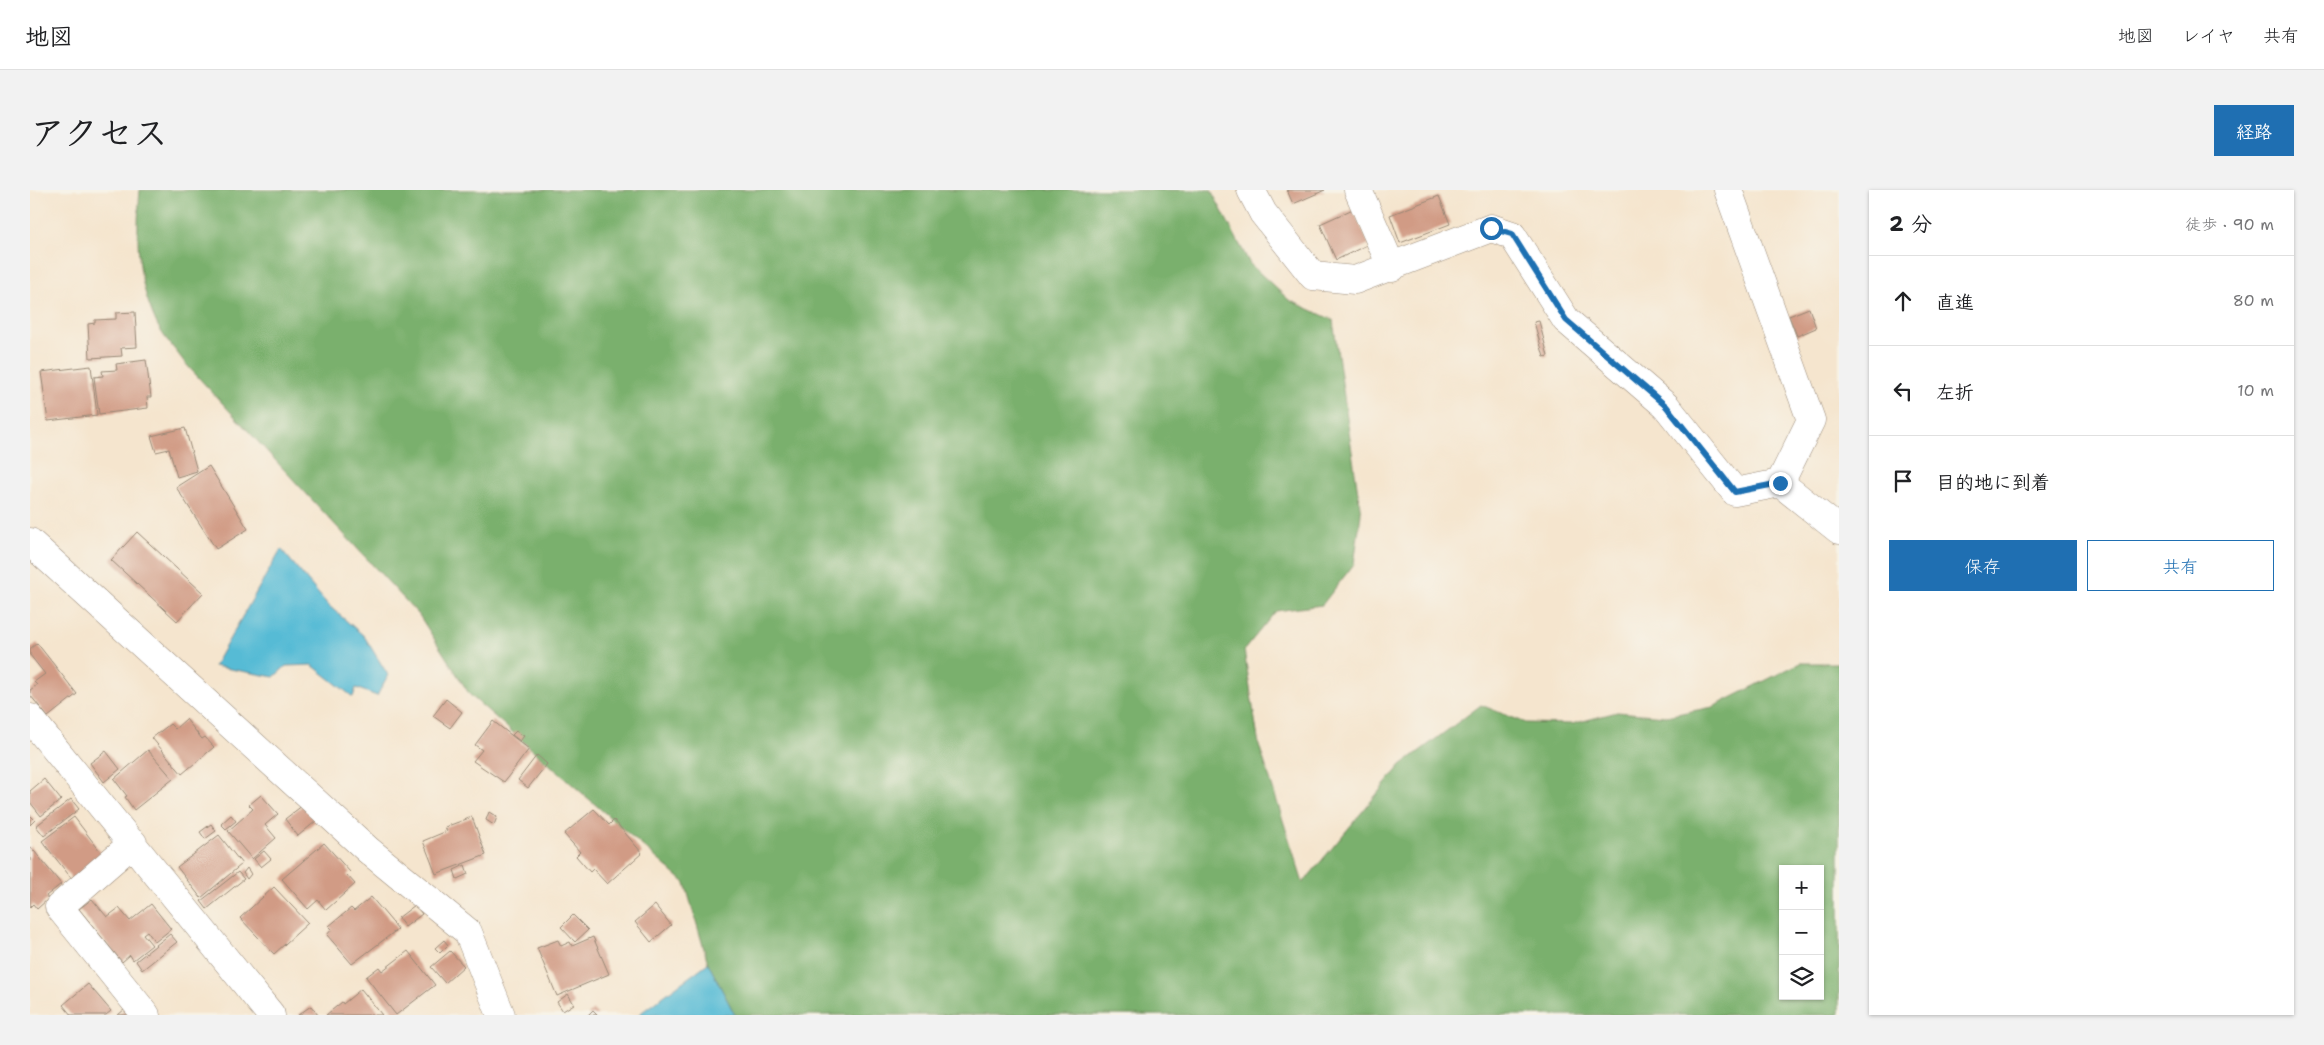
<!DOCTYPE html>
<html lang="ja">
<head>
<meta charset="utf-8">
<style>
	:root { --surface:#fff; --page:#f2f2f2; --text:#202124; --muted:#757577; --line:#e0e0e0; --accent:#1f6fb2 }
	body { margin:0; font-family:"Shantell Sans","Klee One",sans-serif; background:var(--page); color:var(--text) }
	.controls { position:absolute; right:15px; bottom:15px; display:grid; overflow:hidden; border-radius:0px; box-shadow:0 1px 4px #0004 }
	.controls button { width:45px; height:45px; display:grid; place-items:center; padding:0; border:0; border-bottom:1px solid var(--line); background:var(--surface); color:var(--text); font:25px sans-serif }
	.stop { position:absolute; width:15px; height:15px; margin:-11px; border:4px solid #1f6fb2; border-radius:50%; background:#fff }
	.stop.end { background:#1f6fb2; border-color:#fff; box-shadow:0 1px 5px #0008 }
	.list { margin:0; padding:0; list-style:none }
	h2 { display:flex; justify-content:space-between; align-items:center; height:65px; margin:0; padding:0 20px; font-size:21px }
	h2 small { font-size:16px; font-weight:400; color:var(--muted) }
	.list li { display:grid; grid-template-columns:32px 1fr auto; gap:15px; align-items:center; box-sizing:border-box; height:90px; padding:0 20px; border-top:1px solid var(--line) }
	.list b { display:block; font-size:19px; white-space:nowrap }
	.list em { font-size:16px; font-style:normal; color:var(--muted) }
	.actions { display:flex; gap:10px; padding:15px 20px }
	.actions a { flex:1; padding:11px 0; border:1px solid var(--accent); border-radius:0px; text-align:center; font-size:18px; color:var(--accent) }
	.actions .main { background:var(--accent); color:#fff }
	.icon { flex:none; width:28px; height:28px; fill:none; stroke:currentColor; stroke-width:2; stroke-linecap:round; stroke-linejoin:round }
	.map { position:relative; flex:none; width:1809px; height:825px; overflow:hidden; border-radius:0px }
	header { display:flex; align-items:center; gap:30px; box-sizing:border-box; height:70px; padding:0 25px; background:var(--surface); border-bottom:1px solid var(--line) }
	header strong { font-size:24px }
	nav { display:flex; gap:28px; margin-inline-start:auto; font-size:18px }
	.intro { display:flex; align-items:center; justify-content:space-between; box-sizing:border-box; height:120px; padding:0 30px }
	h1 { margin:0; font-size:35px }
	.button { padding:12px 22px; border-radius:0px; background:var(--accent); color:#fff; font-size:18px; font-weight:700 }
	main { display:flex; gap:30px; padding:0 30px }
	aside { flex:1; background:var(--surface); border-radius:0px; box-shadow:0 1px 4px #0004 }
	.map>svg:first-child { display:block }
</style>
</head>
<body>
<header>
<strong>地図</strong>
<nav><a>地図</a><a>レイヤ</a><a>共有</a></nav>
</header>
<div class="intro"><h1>アクセス</h1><a class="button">経路</a></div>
<main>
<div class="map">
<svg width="1809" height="825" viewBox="0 0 1809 825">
	<rect width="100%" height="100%" fill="#f7f3e8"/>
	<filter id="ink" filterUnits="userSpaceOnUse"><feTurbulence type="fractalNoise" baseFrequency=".02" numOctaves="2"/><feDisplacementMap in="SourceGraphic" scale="10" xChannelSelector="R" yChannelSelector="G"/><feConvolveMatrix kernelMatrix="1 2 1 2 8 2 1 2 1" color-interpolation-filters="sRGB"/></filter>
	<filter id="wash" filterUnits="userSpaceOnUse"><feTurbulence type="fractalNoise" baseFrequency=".0096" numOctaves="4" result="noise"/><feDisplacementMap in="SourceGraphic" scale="20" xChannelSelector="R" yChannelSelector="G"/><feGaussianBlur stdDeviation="1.12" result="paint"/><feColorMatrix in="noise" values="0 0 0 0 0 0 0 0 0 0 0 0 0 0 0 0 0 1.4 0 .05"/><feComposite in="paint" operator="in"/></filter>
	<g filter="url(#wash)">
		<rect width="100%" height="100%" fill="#f5e5ce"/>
		<path fill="#7ab06d" stroke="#5a6d46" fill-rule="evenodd" d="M110,0h1071l39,74 39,36 44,20 28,194 -7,50 -32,41 -46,6 -32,39 15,95 44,138 98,-118 80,-60 45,18 46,1 45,-12 49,4 47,-9 87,-44h39v352h-1104l-27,-52 -23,-80 -215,-188 -51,-80 -234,-252c-9,-13 -23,-27 -29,-41 -20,-44 -20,-85 -16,-132zM1753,679h37v127h-37z"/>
		<path fill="#57bbd5" stroke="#49727a" d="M251,359l47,56 36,31 24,39 -11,21 -21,-8 -3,9 -41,-32 -26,1 -12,11 -60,-11z
			M678,773l27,52h-97z"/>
		<g id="blocks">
			<path fill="#d19b85" d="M1257,0h38l-32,14z
				M1409,6l11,28 -50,19 -10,-28z
				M1323,19l16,35 -33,16 -16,-36z
				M1779,118l7,20 -19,8 -8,-20z
				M105,122l2,35 -16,1 1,8 -32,2 -2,-34 7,-1v-3l21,-1v-6z
				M1509,131l9,35 -4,1 -10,-35z
				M116,170l5,37h-4l1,11 -49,6 -5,-37 9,-1 -1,-5 15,-1 -1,-6z
				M61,176l6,49 -49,6 -7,-49z
				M155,238l12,43 -20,6 -8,-28 -13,3 -5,-16z
				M179,276l39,63 -32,20 -40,-62z
				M107,342l66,61 -26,28 -66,-61z
				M7,453l40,51 -29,23 -18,-22v-5l7,-5 -3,-3 11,-8 -15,-19v-6z
				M416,509l16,13 -12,16 -17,-12z
				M156,529l16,20 3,-2 9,10 -32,27 -30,-36 18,-14 5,5z
				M463,531l36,28 -25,33 -31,-21 9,-11 -7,-5z
				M486,541l8,5 -4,5 -8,-6z
				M118,560l25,29 -39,31 -9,-13 2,-1 -13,-17z
				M76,561l14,18 -16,13 -14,-19z
				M507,565l10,9 -19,24 -10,-8z
				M14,589l17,21 -20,16 -11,-14v-11z
				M231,605l17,19 -13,11 11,13 -24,21 -24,-28 25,-22 -4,-4z
				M41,609l8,10 -35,27 -8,-10z
				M273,615l13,16 -18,15 -13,-17z
				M564,619l15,16 5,-5 28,33 -35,31 -14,-15 -3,3 -14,-16 4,-4 -16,-18z
				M459,622l8,5 -3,8 -8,-5z
				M0,625l5,5 -5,5z
				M201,625l5,6 -10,8 -5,-5z
				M44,627l29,38 -31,24 -30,-38z
				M442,627l14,38 -50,19 -13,-33 24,-10 -2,-4z
				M181,634l5,7 -11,8 -5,-7z
				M189,645l23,29 -41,34 -24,-31z
				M294,653l26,29 -3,3 8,9 -29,26 -8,-10 -10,9 -26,-30z
				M0,656l31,38 -15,12 2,3 -11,10 -4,-5 -3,3z
				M234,661l7,8 -10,8 -7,-8z
				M435,675l3,9 -11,5 -3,-9z
				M217,678l4,6 -4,5 -4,-6z
				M208,682l6,7 -37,30 -6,-8z
				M244,697l34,36 -34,31 -34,-36z
				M341,707l27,32 -46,35 -25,-29 5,-6 -3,-3 22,-18 3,3z
				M62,709l15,18 12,-9 11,13 21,-17 20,25 -16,13 -8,-11 -4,3 9,11 -19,15 -3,-5 -8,7 -43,-53z
				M385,715l7,9 -17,13 -7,-9z
				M625,715l16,20 -20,17 -16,-20z
				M543,725l15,15 -13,12 -14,-15z
				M140,744l7,8 -35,28 -6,-9z
				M563,747l16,37 -52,22 -20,-48 21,-8 3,6 9,-4 2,4z
				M414,750l4,5 -8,8 -5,-5z
				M378,761l27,34 -39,30 -30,-38 13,-10 3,4z
				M420,761l14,15 -19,17 -14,-16z
				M58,794l23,27 -5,4h-35l-8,-10z
				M331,799l21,26h-56l16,-13 1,2z
				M538,804l6,10 -11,7 -6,-9z
				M281,816l7,9h-20z
				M95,819l5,6h-12z
				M563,820l5,5h-10z"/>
		</g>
	</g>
	<g filter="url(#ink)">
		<use href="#blocks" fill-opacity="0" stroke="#988876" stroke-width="1"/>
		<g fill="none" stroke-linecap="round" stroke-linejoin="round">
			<defs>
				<path id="street" d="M1221,0l12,23 50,63 42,4 136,-52 21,7 54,85 100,86 69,86 45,-9 59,47
					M1328,0l34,78
					M1698,0l83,230 -31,63
					M0,352l338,308 100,82 33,83
					M0,528l241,297
					M103,653l-74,64 87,108"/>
			</defs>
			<use href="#street" stroke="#988876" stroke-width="29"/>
			<use href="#street" stroke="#fff" stroke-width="28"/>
		</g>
	</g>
	<g fill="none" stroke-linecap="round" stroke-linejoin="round" filter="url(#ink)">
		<path stroke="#1f6fb2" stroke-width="6" d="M1461,38l21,6 54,86 100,86 69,86 45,-9"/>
	</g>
</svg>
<div class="controls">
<button>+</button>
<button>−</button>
<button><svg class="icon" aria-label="layers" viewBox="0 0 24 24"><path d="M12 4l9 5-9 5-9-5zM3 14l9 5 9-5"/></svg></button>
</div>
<div class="stop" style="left:1461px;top:38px"></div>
<div class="stop end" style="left:1750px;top:293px"></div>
</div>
<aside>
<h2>2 分<small>徒歩 · 90 m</small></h2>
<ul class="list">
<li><svg class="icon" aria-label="ahead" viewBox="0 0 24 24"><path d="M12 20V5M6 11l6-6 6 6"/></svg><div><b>直進</b></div><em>80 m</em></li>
<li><svg class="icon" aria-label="left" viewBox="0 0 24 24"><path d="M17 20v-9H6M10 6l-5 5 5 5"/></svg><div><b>左折</b></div><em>10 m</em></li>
<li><svg class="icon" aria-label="arrive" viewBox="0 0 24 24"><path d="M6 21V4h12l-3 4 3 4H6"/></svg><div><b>目的地に到着</b></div></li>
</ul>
<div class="actions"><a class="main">保存</a><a>共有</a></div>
</aside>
</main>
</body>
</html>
